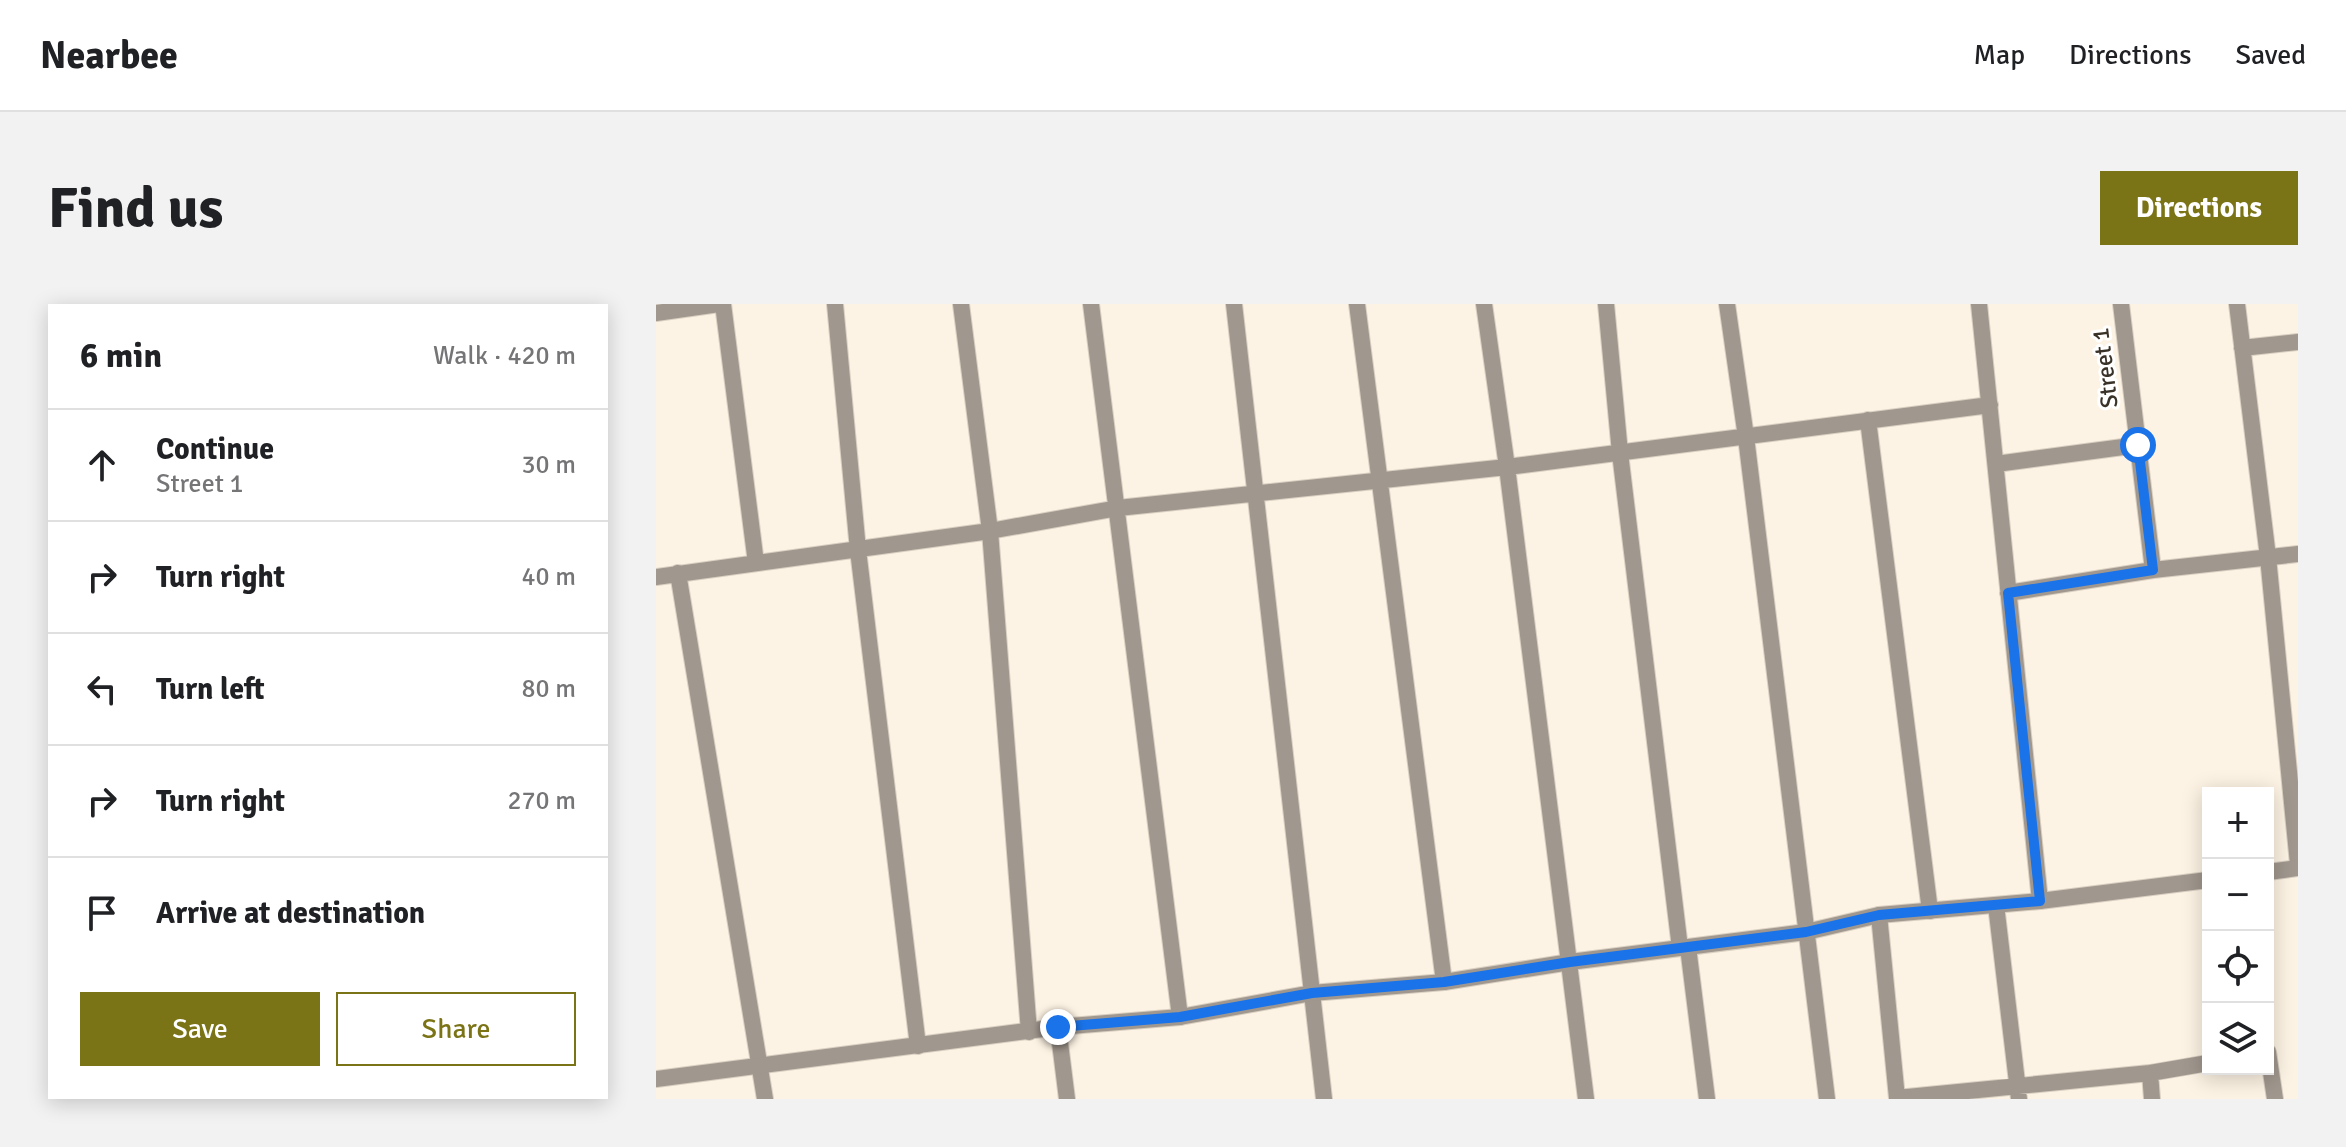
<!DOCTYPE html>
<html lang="en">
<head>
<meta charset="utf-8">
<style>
	:root { --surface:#fff; --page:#f2f2f2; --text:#202124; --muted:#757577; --line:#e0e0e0; --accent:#7b7417 }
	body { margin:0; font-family:Signika,sans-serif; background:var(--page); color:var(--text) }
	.controls { position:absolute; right:24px; bottom:24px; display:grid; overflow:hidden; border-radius:0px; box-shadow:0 4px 20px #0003 }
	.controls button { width:72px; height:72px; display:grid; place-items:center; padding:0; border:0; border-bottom:2px solid var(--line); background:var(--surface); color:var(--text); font:40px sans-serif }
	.stop { position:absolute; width:24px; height:24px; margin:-18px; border:6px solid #1a73e8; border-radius:50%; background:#fff }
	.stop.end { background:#1a73e8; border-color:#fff; box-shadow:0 2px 8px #0008 }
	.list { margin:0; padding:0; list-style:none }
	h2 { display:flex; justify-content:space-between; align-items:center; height:104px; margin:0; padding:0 32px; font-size:34px }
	h2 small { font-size:26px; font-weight:400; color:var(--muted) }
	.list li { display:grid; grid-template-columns:52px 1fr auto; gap:24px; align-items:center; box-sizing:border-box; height:112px; padding:0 32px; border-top:2px solid var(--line) }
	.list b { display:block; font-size:30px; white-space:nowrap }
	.list p { margin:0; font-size:26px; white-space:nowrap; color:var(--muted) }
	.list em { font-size:26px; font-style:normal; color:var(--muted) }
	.actions { display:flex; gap:16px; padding:24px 32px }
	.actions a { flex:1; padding:18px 0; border:2px solid var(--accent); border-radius:0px; text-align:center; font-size:28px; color:var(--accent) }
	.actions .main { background:var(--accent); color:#fff }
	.icon { flex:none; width:44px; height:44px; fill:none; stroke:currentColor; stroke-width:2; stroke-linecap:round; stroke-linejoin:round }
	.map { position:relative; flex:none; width:1642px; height:795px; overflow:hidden; border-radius:0px }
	header { display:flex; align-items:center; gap:48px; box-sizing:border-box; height:112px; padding:0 40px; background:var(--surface); border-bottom:2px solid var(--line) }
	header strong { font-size:38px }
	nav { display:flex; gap:44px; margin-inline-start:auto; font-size:28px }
	.intro { display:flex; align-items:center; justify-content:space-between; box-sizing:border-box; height:192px; padding:0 48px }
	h1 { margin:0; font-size:56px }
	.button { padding:20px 36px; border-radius:0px; background:var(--accent); color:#fff; font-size:28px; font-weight:700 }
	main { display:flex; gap:48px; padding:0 48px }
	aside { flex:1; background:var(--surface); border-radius:0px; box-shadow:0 4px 20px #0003 }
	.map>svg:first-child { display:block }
</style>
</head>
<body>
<header>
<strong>Nearbee</strong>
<nav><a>Map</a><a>Directions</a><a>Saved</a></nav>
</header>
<div class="intro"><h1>Find us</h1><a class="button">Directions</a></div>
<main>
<aside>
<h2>6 min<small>Walk · 420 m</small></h2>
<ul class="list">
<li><svg class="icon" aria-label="ahead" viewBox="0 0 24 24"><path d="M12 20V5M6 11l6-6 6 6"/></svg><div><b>Continue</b><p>Street 1</p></div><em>30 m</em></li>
<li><svg class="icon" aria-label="right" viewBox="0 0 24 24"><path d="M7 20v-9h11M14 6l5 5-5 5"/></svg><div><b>Turn right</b></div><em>40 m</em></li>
<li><svg class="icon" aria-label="left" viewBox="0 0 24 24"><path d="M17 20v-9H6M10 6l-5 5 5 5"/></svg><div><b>Turn left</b></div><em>80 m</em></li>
<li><svg class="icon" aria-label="right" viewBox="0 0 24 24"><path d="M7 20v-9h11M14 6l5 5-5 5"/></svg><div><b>Turn right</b></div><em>270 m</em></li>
<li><svg class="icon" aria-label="arrive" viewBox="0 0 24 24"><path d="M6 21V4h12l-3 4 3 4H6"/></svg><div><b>Arrive at destination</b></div></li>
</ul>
<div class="actions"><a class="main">Save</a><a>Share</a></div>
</aside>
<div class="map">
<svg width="1642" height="795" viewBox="0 0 1642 795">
	<rect width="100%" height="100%" fill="#fdf3e4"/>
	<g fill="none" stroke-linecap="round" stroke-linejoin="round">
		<defs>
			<path id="minor" d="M67,0l33,259
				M179,0l23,246 60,496
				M305,0l29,227 39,501
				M435,0l89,713
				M578,0l90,795
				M701,0l87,678
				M828,0l23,163 79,632
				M950,0l14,149 60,495
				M1071,0l19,133 81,662
				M1323,0l61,597
				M1465,0l32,266
				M1581,0l31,253 30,307
				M0,9l63,-9
				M1586,44l56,-6
				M1212,116l62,491
				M1340,160l142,-19
				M22,269l87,526
				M0,273l334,-46 128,-23 389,-41 483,-62
				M1352,289l145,-23 145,-16
				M1340,601l23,194
				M1223,611l18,183 253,-25 58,-10
				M1032,643l19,152
				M402,723l9,72
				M1612,748l7,47
				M1494,769l2,26"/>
			<path id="tertiary" d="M1612,568l30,-4
				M0,775l402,-52 122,-10 132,-24 132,-11 126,-20 236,-30 73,-17 161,-14 168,-21"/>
		</defs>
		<use href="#minor" stroke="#dad0c2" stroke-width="18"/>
		<use href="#tertiary" stroke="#dad0c2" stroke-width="18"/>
		<use href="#minor" stroke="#a0978e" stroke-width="16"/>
		<use href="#tertiary" stroke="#a0978e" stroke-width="16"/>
	</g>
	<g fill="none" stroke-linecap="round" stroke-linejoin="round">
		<path stroke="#1a73e8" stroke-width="10" d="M402,723l122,-10 132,-24 132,-11 126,-20 236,-30 73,-17 161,-14 -32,-308 145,-23 -15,-125"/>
	</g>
	<g text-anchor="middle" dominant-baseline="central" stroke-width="6" stroke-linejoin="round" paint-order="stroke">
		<g font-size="24" fill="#393228" stroke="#fff">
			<text transform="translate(1449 64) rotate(-97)">Street 1</text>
		</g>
	</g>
</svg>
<div class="controls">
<button>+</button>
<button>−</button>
<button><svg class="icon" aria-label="locate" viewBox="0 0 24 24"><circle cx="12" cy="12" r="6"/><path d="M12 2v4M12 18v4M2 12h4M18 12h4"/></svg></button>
<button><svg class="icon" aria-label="layers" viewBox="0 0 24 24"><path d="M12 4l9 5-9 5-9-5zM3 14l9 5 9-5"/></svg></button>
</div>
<div class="stop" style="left:1482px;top:141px"></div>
<div class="stop end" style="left:402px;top:723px"></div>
</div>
</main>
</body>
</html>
